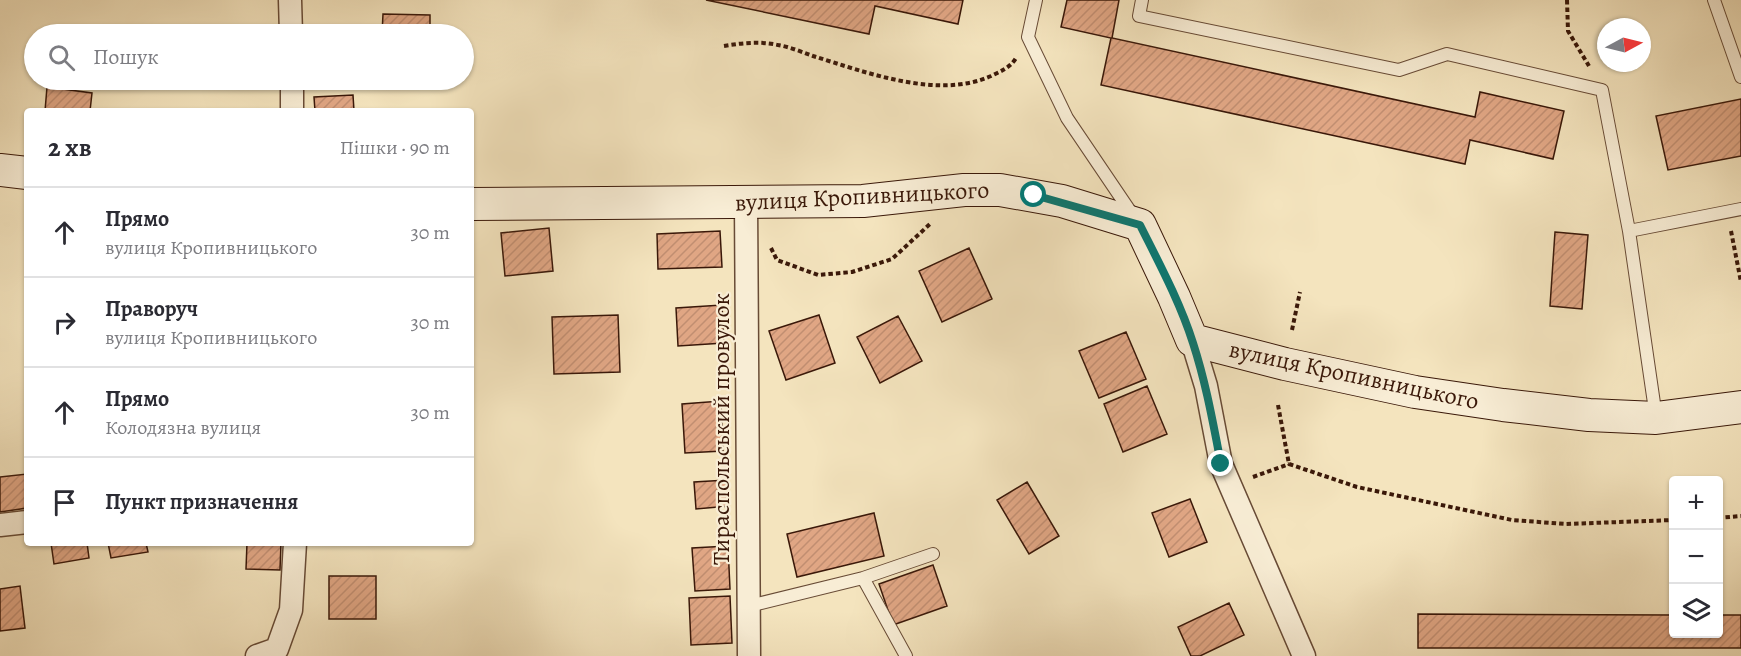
<!DOCTYPE html>
<html lang="uk">
<head>
<meta charset="utf-8">
<style>
	:root { --surface:#fff; --page:#f7f7f7; --text:#2b2b33; --muted:#7c7c81; --line:#e1e1e2 }
	body { margin:0; font-family:Alegreya,serif; background:var(--page); color:var(--text) }
	.controls { position:absolute; right:18px; bottom:18px; display:grid; overflow:hidden; border-radius:6px; box-shadow:0 2px 4px #0004 }
	.controls button { width:54px; height:54px; display:grid; place-items:center; padding:0; border:0; border-bottom:2px solid var(--line); background:var(--surface); color:var(--text); font:30px sans-serif }
	.compass { position:absolute; left:1597px; top:18px; width:54px; height:54px; border-radius:50%; background:var(--surface); box-shadow:0 2px 4px #0004; rotate:83deg }
	.stop { position:absolute; width:18px; height:18px; margin:-14px; border:4px solid #0f766e; border-radius:50%; background:#fff }
	.stop.end { background:#0f766e; border-color:#fff; box-shadow:0 2px 6px #0008 }
	.list { margin:0; padding:0; list-style:none }
	h2 { display:flex; justify-content:space-between; align-items:center; height:78px; margin:0; padding:0 24px; font-size:26px }
	h2 small { font-size:20px; font-weight:400; color:var(--muted) }
	.list li { display:grid; grid-template-columns:39px 1fr auto; gap:18px; align-items:center; box-sizing:border-box; height:90px; padding:0 24px; border-top:2px solid var(--line) }
	.list b { display:block; font-size:22px; white-space:nowrap }
	.list p { margin:0; font-size:20px; white-space:nowrap; color:var(--muted) }
	.list em { font-size:20px; font-style:normal; color:var(--muted) }
	.icon { flex:none; width:33px; height:33px; fill:none; stroke:currentColor; stroke-width:2; stroke-linecap:round; stroke-linejoin:round }
	.map { position:relative; flex:none; width:1741px; height:656px; overflow:hidden }
	.search { position:absolute; background:var(--surface); box-shadow:0 2px 4px #0004; left:24px; top:24px; width:450px; height:66px; display:flex; align-items:center; gap:15px; box-sizing:border-box; padding:0 21px; border-radius:33px; color:var(--muted); font-size:22px }
	.panel { position:absolute; background:var(--surface); box-shadow:0 2px 4px #0004; left:24px; top:108px; width:450px; height:438px; border-radius:6px }
	.map>svg:first-child { display:block }
</style>
</head>
<body>
<div class="map">
<svg width="1741" height="656" viewBox="0 0 1741 656">
	<defs>
		<pattern id="building-hatch" width="6" height="6" patternUnits="userSpaceOnUse" patternTransform="scale(1.5)"><rect width="6" height="6" fill="#e0a684"/><path d="M-1 1l2-2M0 6l6-6M5 7l2-2" fill="none" stroke="#c18e71"/></pattern>
	</defs>
	<rect width="100%" height="100%" fill="#f4e4be"/>
	<filter id="stains"><feTurbulence type="fractalNoise" baseFrequency=".00333" numOctaves="4"/><feColorMatrix values="0 0 0 0 .2 0 0 0 0 .09 0 0 0 0 .02 0 0 0 .5 -.17"/></filter>
	<radialGradient id="worn" r=".72"><stop offset=".6" stop-color="#630" stop-opacity="0"/><stop offset="1" stop-color="#630" stop-opacity=".3"/></radialGradient>
	<path fill="url(#building-hatch)" stroke="#3a1809" stroke-width="1.5" d="M706,0h257l-5,24 -83,-18 -6,28z
		M1067,0h52l-7,38 363,79 5,-25 84,19 -11,48 -83,-19 -5,24 -364,-79 10,-47 -50,-11z
		M383,14l47,1v19h-48z
		M47,87l45,6 -2,18h-45z
		M353,95l1,16h-39l-1,-14z
		M1741,99v57l-73,14 -12,-54z
		M549,228l4,43 -48,5 -4,-43z
		M720,231l2,36 -64,2 -1,-35z
		M1555,232l33,3 -6,74 -32,-3z
		M969,248l23,51 -50,23 -23,-51z
		M722,305l2,38 -46,3 -2,-38z
		M618,315l2,57 -66,2 -2,-57z
		M819,315l16,48 -49,17 -17,-49z
		M898,316l24,45 -42,22 -23,-46z
		M1126,332l20,47 -47,19 -20,-47z
		M1147,386l20,48 -44,18 -19,-48z
		M721,401l2,50 -38,2 -3,-49z
		M27,474v34l-27,4v-35z
		M727,480l2,26 -33,3 -2,-27z
		M1027,482l32,54 -30,18 -32,-54z
		M1190,499l17,43 -38,15 -17,-44z
		M874,513l10,43 -87,21 -10,-43z
		M51,543h36l2,15 -35,6z
		M108,543h38l2,9 -37,6z
		M247,543h34l-1,27 -34,-1z
		M728,546l2,43 -35,2 -3,-43z
		M933,565l14,41 -54,19 -14,-41z
		M329,576h47v43h-47z
		M20,586l5,42 -25,3v-42z
		M730,596l2,47 -41,2 -2,-47z
		M1229,603l15,32 -44,21h-9l-13,-29z
		M1418,614l256,1v19h44v-19h23v33h-323z"/>
	<g fill="none" stroke-linecap="round" stroke-linejoin="round">
		<defs>
			<path id="lane" d="M1036,0l-8,37 39,81 67,99
				M1142,0l-3,16 260,54 48,-16 155,36 27,141 27,186
				M1714,0l27,77
				M1629,231l112,-22
				M863,578l43,78
				M749,606l114,-28 70,-24"/>
			<path id="street" d="M290,0l1,34
				M292,80v31
				M746,202l3,454
				M1192,340l14,46 15,78 83,192
				M0,525l27,-3
				M257,656l20,-7 14,-39 4,-67"/>
			<path id="secondary" d="M0,170l27,3
				M471,204l392,-3 101,-11h36l62,11 78,24 34,72 18,43 93,24 130,28 88,13 86,10 67,3 85,-11"/>
		</defs>
		<use href="#lane" stroke="#684b36" stroke-width="14"/>
		<use href="#street" stroke="#684b36" stroke-width="25"/>
		<use href="#secondary" stroke="#3a1809" stroke-width="34"/>
		<path stroke="#3a1809" stroke-width="4" stroke-dasharray="4.5 3" stroke-linecap="butt" d="M1567,0l1,31 21,35
			M724,46c18,-3 36,-5 54,-1 12,2 24,7 35,11 52,16 125,44 178,20 10,-5 19,-8 25,-18
			M1731,231l10,51
			M771,248l6,12 41,15 34,-3 40,-13 38,-35
			M1292,330l8,-38
			M1278,405l11,59 68,23 155,33 54,4 108,-4
			M1253,477l36,-13
			M1718,518l23,-2"/>
		<use href="#lane" stroke="#f8edd5" stroke-width="12"/>
		<use href="#street" stroke="#f8edd5" stroke-width="22"/>
		<use href="#secondary" stroke="#f8edd5" stroke-width="32"/>
	</g>
	<g fill="none" stroke-linecap="round" stroke-linejoin="round">
		<path stroke="#0f766e" stroke-width="8" d="M1034,195l106,30c19,38 40,77 53,118 13,40 20,80 28,121"/>
	</g>
	<g text-anchor="middle" dominant-baseline="central" stroke-width="4.5" stroke-linejoin="round" paint-order="stroke">
		<g font-size="24" fill="#3a1809" stroke="#f8edd5">
			<text transform="translate(862 196) rotate(-3)">вулиця Кропивницького</text>
			<text transform="translate(1354 375) rotate(12)">вулиця Кропивницького</text>
			<text transform="translate(721 429) rotate(-90)">Тираспольський провулок</text>
		</g>
	</g>
	<rect width="100%" height="100%" filter="url(#stains)"/>
	<rect width="100%" height="100%" fill="url(#worn)"/>
</svg>
<div class="controls">
<button>+</button>
<button>−</button>
<button><svg class="icon" aria-label="layers" viewBox="0 0 24 24"><path d="M12 4l9 5-9 5-9-5zM3 14l9 5 9-5"/></svg></button>
</div>
<svg class="compass" viewBox="-18 -18 36 36"><path d="M0-13l5 13h-10z" fill="#e53935"/><path d="M0 13l5-13h-10z" fill="#7c7c81"/></svg>
<div class="stop" style="left:1034px;top:195px"></div>
<div class="stop end" style="left:1221px;top:464px"></div>
<div class="search"><svg class="icon" aria-label="search" viewBox="0 0 24 24"><circle cx="10" cy="10" r="6"/><path d="M15 15l6 6"/></svg>Пошук</div>
<section class="panel">
<h2>2 хв<small>Пішки · 90 m</small></h2>
<ul class="list">
<li><svg class="icon" aria-label="ahead" viewBox="0 0 24 24"><path d="M12 20V5M6 11l6-6 6 6"/></svg><div><b>Прямо</b><p>вулиця Кропивницького</p></div><em>30 m</em></li>
<li><svg class="icon" aria-label="right" viewBox="0 0 24 24"><path d="M7 20v-9h11M14 6l5 5-5 5"/></svg><div><b>Праворуч</b><p>вулиця Кропивницького</p></div><em>30 m</em></li>
<li><svg class="icon" aria-label="ahead" viewBox="0 0 24 24"><path d="M12 20V5M6 11l6-6 6 6"/></svg><div><b>Прямо</b><p>Колодязна вулиця</p></div><em>30 m</em></li>
<li><svg class="icon" aria-label="arrive" viewBox="0 0 24 24"><path d="M6 21V4h12l-3 4 3 4H6"/></svg><div><b>Пункт призначення</b></div></li>
</ul>
</section>
</div>
</body>
</html>
